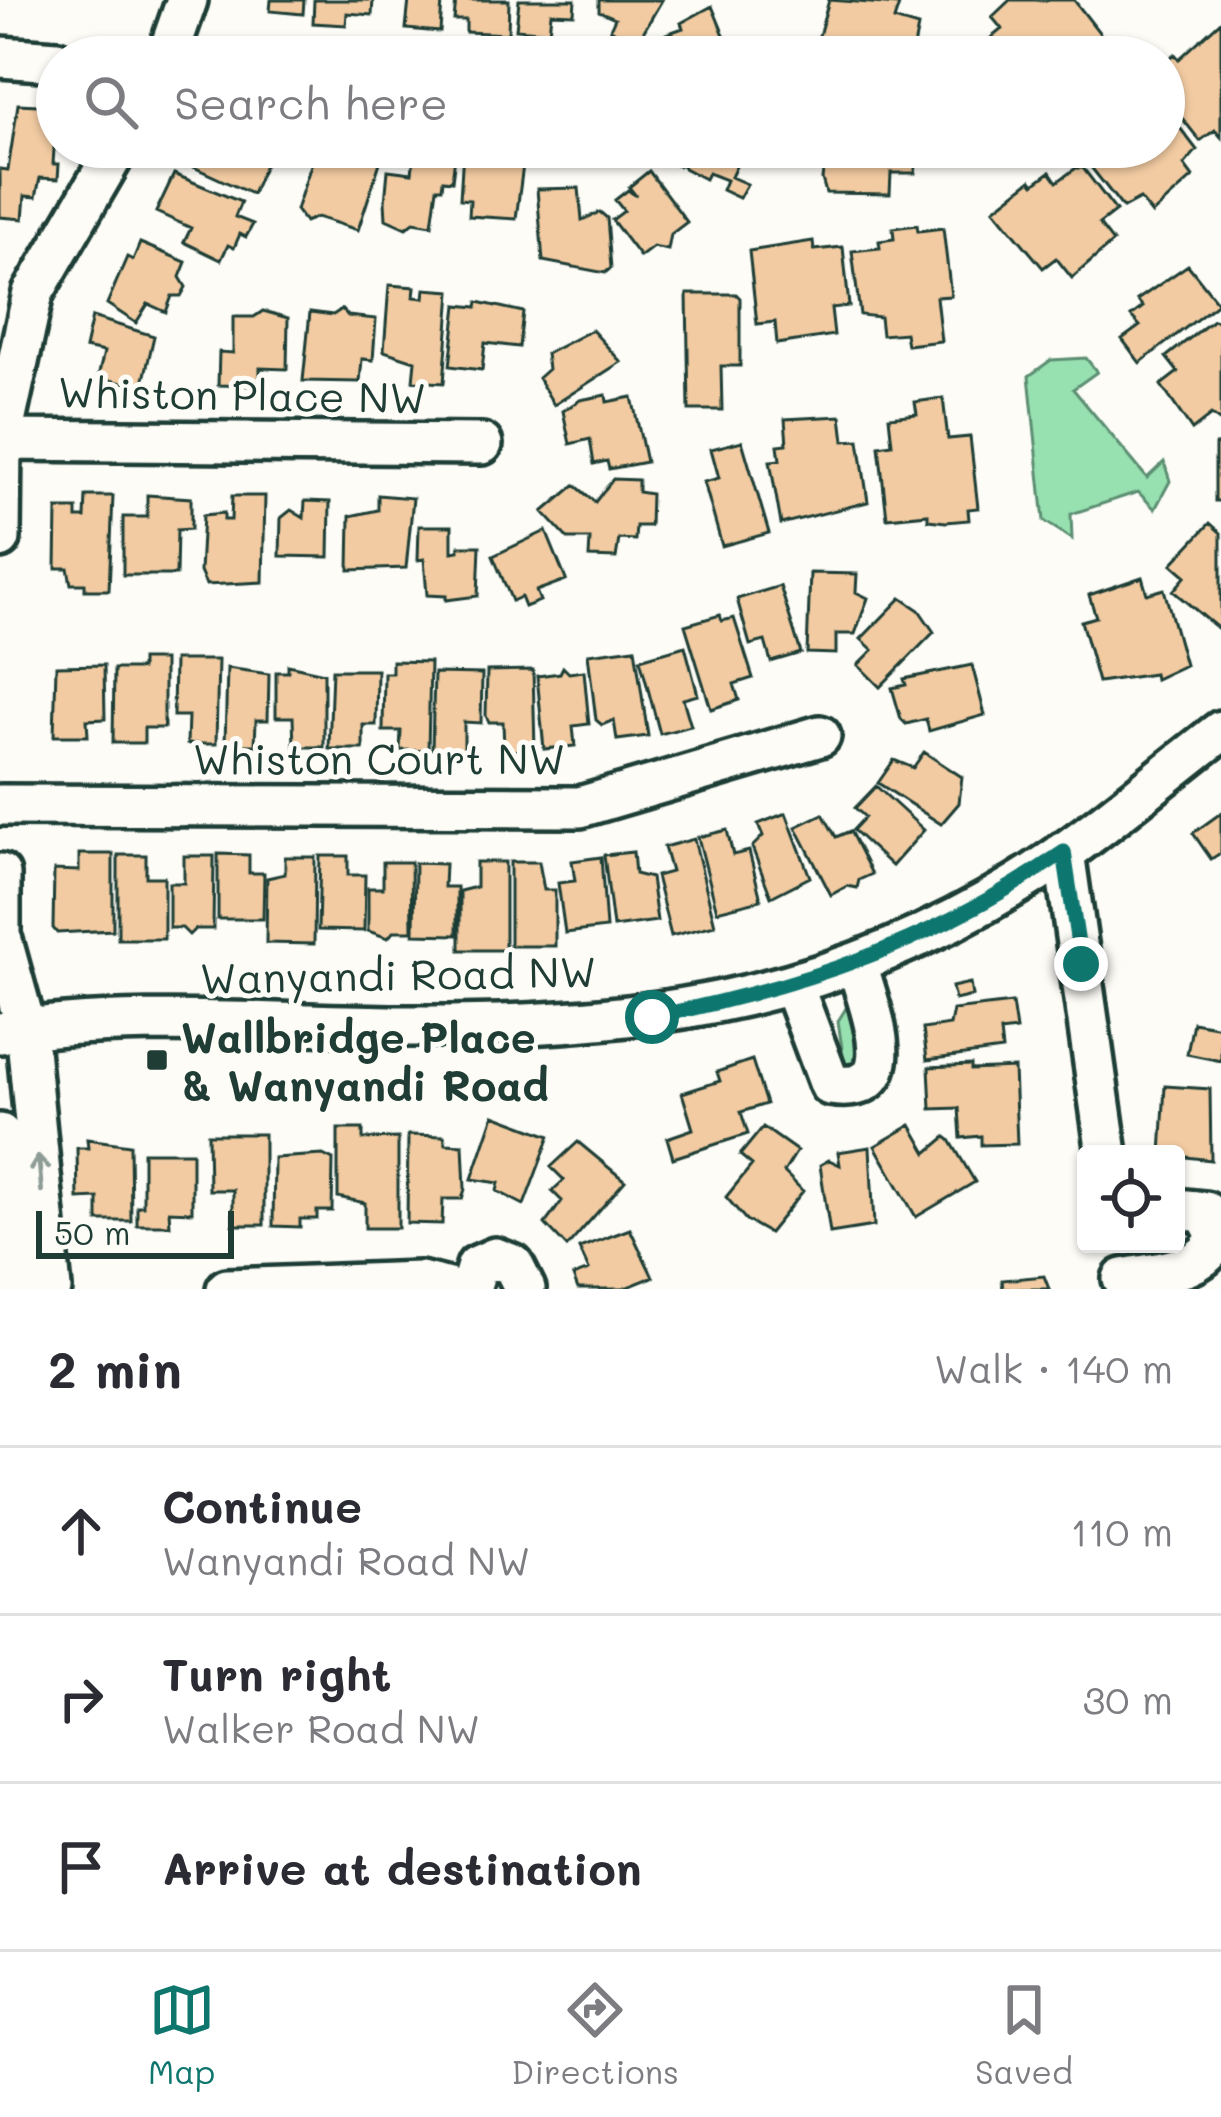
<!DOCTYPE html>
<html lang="en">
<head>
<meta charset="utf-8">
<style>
	:root { --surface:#fff; --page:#f7f7f7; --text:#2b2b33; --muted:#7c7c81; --line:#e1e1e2; --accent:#0f766e }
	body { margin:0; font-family:Mali,sans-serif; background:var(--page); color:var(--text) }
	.controls { position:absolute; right:36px; bottom:36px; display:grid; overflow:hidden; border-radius:12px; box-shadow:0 3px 9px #0004 }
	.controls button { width:108px; height:108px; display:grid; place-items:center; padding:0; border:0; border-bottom:3px solid var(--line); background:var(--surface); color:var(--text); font:60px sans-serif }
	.scale { position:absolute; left:36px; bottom:30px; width:198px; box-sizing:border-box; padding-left:12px; border:6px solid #1f3d34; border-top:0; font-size:33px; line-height:42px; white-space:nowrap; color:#1f3d34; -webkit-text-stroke:9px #fdfcf7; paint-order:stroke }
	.stop { position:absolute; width:36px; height:36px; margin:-27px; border:9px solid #0f766e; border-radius:50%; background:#fff }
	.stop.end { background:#0f766e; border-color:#fff; box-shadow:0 3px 12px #0008 }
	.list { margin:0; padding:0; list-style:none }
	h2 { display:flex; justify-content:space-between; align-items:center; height:156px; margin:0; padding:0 48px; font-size:51px }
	h2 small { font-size:39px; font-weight:400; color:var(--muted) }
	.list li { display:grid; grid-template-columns:78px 1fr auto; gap:36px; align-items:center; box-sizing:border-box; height:168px; padding:0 48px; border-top:3px solid var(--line) }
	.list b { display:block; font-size:45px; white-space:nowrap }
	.list p { margin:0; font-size:39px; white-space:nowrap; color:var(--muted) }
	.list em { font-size:39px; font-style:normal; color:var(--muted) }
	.icon { flex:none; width:66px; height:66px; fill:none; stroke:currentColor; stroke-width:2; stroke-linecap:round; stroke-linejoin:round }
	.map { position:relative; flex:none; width:1221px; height:1289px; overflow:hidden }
	.search { position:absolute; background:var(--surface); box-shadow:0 3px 9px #0004; left:36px; right:36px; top:36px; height:132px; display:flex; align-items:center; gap:30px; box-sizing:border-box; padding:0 42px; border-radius:66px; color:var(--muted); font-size:45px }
	.sheet { height:660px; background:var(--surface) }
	nav { display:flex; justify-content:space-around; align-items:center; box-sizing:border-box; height:168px; border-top:3px solid var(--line); background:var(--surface); font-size:33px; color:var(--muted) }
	nav a { display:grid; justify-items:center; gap:6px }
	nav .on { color:var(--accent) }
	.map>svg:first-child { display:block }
</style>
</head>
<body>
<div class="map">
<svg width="1221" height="1289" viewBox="0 0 1221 1289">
	<rect width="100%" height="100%" fill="#fdfcf7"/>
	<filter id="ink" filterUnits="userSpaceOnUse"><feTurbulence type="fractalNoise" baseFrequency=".00833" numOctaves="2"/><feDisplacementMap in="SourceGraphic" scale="24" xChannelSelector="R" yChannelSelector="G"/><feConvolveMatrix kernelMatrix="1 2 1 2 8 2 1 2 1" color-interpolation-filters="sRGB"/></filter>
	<g filter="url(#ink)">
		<path fill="#97e0b0" stroke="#5b8e72" stroke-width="3" d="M1086,358l11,14 -24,17 74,89 17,-16 6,19 -15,28 -17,-17 -67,22 1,25 -28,-18 -15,-145 22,-16z
			M846,1008l9,8 9,41 -4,12h-15l-7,-48z"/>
		<path fill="#f2cba2" stroke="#1f3d34" stroke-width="3" d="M271,0h33l-1,14 -33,-3z
			M314,0h59l-1,15 -25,-2 -1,12 -33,-2z
			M409,0l33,1 -2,31 -34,-3z
			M456,0h53l-1,34 -42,-2v-12h-12z
			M519,0h56l-1,14 -23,-1 -2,19 -33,-3z
			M599,0h63l-25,43 -27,-14 5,-11 -16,-7z
			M829,0l70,5 -5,15 24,7 -6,30h-99z
			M1010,0h64l31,40 -7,6 6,8 -104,3 -13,-16 15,-12 -10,-12z
			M712,6l21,51h-87l-3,-7 25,-10 -2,-6 17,-6 -2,-5z
			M1221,21v116l-6,-7 -15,11 -36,-46v-32l11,-9 4,5z
			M18,104l39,2 -4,58h6l-1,15 -18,-1 -4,19 -11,-1 -2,23 -23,-2v-48l8,1z
			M1164,107l33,43 -13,15 9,12 -41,37 -12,-15 -17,9 -40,-51 13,-10h68z
			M192,147h78v6l-18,41 -67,-31z
			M317,147l32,8 3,-8h33l-27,83 -41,-13 -12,5 -9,-12z
			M415,147l41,1 -4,33 -9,-1 -1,8h-5l-5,37 -18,-3 -8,6 -20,-9 -1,-17 3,-32 24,3z
			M651,147h94l-14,30 16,7 -8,14 -17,-8 4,-10 -18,-7 -3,6 -21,-11 -2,-8 -3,6 -30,-14z
			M827,147h92l-4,26h-24l-1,21 -64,-1 -4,-14z
			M463,150l31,2 -1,11 30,2 -7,54 -47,-3 1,-16 -10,-1z
			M1076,168h7l33,43 -17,13 14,18 -41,36 -16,-20 -13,10 -49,-59 37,-29 3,4 16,-12 7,10z
			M649,171l38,51 -16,12 -3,16 -15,-3 -13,10 -28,-37 12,-9 -9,-11 13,-10 8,6 -7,-9z
			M174,174l67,28 -6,15 18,7 -7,13 -6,-3 -6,14 -6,-3 -7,15 -37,-18 7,-14 -35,-16z
			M579,188l3,32 18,-8 7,6 4,50 -6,5 -62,-12 -6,-72z
			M917,225l1,6 25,-3 8,68 -15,1 5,44 -34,4 -2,-12 -23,2 -2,-18 -20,-2 -8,-64 28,-3 -1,-7 15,-2 -1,-11z
			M813,241l1,9 29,-3 6,59 -18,2 3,27 -57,9 -2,-22 -18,2 -8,-73z
			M140,243l46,19 -6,15 6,10 -5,9h-9l-6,16 -18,-8 -12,19 -29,-19 20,-47 6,3z
			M1188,265l30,38 -78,60 -18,-24 18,-13 -9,-10 12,-9 -6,-7z
			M389,285l26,2 -1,10 10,1 1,-9 26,2 -7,92 -31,-2 2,-20 -31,-10z
			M687,294h49l4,4v68h-19l1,44h-33z
			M478,302l45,10 -4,35 -34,-4 -3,27 -32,-4 7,-61 20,2z
			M342,309l6,7 28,3 -3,41 -11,-1 -2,23 -57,-1 7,-69 23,3z
			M263,311l25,7 -1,51 -27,-1v18l-42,-1 1,-33 14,1v-36h21z
			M92,317l62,19 -12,52 -44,-11 6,-25 -19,-4z
			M1213,320l8,2v100l-10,-7 -19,15 -31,-45 17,-13 -12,-15z
			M592,330l29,32 -67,43 -16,-27 10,-9 -2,-15z
			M606,395l1,7 25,-5 14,65 -37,7 -2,-8 -13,3 -4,-25 -20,5 -7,-33 17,-11z
			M943,398l5,41 22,-2 8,71 -10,1 1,11 -23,2 -18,-2v-6l-41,4 -8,-72 13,-2 -3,-27 28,-3 -2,-12z
			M841,416l3,25 15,-1 9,62 -87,22 -11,-63 10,-1 -2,-15 9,-1 -2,-25z
			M742,441l27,92 -47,13 -18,-64 15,-4 -8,-29z
			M1221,444v57h-6v-56z
			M613,479l25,1v12l13,2 -1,32h-14l-1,14 -16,-1 -3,19 -27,-1 1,-18h-22l-25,-27 32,-27 20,17z
			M147,495l44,3v31l-14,1 -1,45h-53v-58h24z
			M378,495l35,3 -7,70 -57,2 1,-54 28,-6z
			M86,496h27l-4,94h-24v-6h-14l-3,-16h-12l1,-59h20v9h8z
			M232,496h33l-2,86 -57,3 -6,-13 3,-57 21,-2v7h7z
			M305,501l25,1 -1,55 -49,-1 1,-38 10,-8 13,8z
			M1210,523l11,10v98l-48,-40 13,-15 -14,-12z
			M419,526h33v26l7,-1v-5h21l-2,50 -32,4v-4l-19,-1 -3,-36 -6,1z
			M546,531l20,49 -30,11 4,10 -15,6 -4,-10 -9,4 -19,-45z
			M810,573l47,1 -1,18 12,6 -13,36h-19v20l-29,-1z
			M1142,577l5,17 17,-5 21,76 -30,14 -1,-5 -56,8 -17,-61 15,-4 -7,-22z
			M780,586l21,67 -30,9 -6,-21 -15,4 -13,-46z
			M901,598l18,12 15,22 -54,55 -22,-22 15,-15 -12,-11z
			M720,615l2,6 12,-3 19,60 -19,6 5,16 -28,9 -26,-84z
			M685,646l13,49 -15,4 8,27 -31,8 -20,-75z
			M635,648l13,88 -31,4 -3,-20 -12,5 -6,-5 -8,-66z
			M141,660h23v68h-20v15h-31l1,-74h27z
			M174,660h44l-2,84h-29l1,-28h-15z
			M392,661l38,1 -2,89 -28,-1 1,-19h-18l1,-58h8z
			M104,665l1,54 -18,1 1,16h-34l2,-70z
			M288,665l36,8v74h-30l-1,-30h-17v-45h12z
			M972,665l13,50 -56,16 -3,-12 -20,5 -5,-5 -9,-31 14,-3 -2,-6z
			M563,667l6,6 15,-2 5,53 -16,2 2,20 -31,3 -7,-73 23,-3z
			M227,668l42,6 -1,46h-12l-1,25h-30z
			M332,670h45l-1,55h-13v24h-34z
			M533,670l2,80 -31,1 -1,-29h-14l-3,-6 1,-45z
			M434,673l48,1 -1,49 -17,-1v30l-32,-1z
			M924,752l38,25 -3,26 -18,21 -63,-41 16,-23 19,8z
			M876,786l48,44 -32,36 -39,-36 12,-13 -10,-9z
			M786,813l24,64 -39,20 -19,-50 11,-11 -5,-12z
			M1221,813v40l-10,6 -18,-26z
			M823,814l13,23 14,-6 22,43 -13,6 -2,8 -10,-2 -16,9 -35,-68z
			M727,830l6,25 16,-4 12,49 -44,11 -19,-74z
			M694,839l21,86 -44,11 -15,-60 15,-4 -7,-25z
			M633,852l2,22 16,4 6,43 -44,6 -9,-72z
			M79,854h34v76l-56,3 -4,-5 1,-58 25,1z
			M218,854l31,1v18h15l-1,46h-45z
			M118,855h28v22h18v62h-46z
			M184,856h30l-1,73h-18l-6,6 -7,-7h-13v-45h15z
			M320,856h28v19h17l-1,56 -46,-1z
			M285,857h30l-1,87 -48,-1 1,-65 18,-4z
			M601,857l5,71 -41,5 -7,-50 17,-2 -3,-20z
			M383,862h28l1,69h-18l-6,7 -20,-7v-43h15z
			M476,862h29v88h-45v-59l16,-4z
			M510,862h29l5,28h11v56h-45z
			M415,863l30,1 -1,23h13v48l-43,-1z
			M970,983l2,13 -17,4 -3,-13z
			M1012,1003l4,27 -16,2 2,18 -75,10 -4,-31 27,-4 3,-15z
			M1193,1022l28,5v34l-34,-7z
			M752,1060l14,44 -25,8 7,22 -75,24 -6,-20 26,-9 -11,-36 38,-12 -3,-9z
			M971,1065v5l43,-2 3,76 -36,1v-9l-20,2 -2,-30 -28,1 -2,-42z
			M1165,1086l45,3 1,71 -50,-6z
			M494,1115l56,21 -26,69 -27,-14 2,-8 -27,-4z
			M911,1125l16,28 19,-16 4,3 25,42 -59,35 -41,-71z
			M763,1127l34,24 -13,21 19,19 -34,42 -23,-13 -20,-23 26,-32 -12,-10z
			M338,1129h25v10l35,-1v90h-33v-25l-27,-6z
			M208,1134h56v91h-31v-35h-24z
			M408,1135l36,1 2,8 17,1 2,44 -3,10h-19l-1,25 -35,-1z
			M87,1139l43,6 1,76h-33v-23l-20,1 -1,-51h11z
			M578,1142l47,39 -58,66 -22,-23 17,-23 -10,-10 12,-11 -13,-13z
			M870,1147l4,79 -44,7 -10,-68 9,-5 11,5 -2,-13z
			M143,1152h49v60l-23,-1 1,14h-33v-19h6z
			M323,1155l10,5 -1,51h-15v8h-17v8l-27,-1 1,-68z
			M630,1229l23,48 -30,12h-45l-5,-13 16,-6 -10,-22z
			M1044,1276l5,13h-46l-1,-9z"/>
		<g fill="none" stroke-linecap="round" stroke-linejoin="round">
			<defs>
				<path id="minor" d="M0,57l57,4
					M167,57l20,-57
					M0,440l482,4
					M0,538l1,-98 32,-147 85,-146
					M0,805l580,2 240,-71
					M1064,852l43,302
					M0,874v79
					M2,941l24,87 25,261
					M793,986l37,99c80,13 38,-78 27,-122
					M0,1033c123,-21 274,-8 399,-7 229,2 419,-20 618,-142 72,-44 137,-102 204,-153
					M0,1134l21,155
					M1123,1279c32,-7 85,-7 94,-44l-12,-23 -29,-3
					M227,1289l193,-7 28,7
					M470,1289l7,-23 18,-8 18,7 12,24"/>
			</defs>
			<use href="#minor" stroke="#1f3d34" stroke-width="48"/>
			<use href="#minor" stroke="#fdfcf7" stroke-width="39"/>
		</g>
		<defs><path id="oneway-shaft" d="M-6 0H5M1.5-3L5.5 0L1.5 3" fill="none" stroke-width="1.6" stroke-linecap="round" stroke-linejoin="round" transform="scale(3)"/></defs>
		<use stroke="#8e9c96" href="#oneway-shaft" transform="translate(40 1173) rotate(-95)"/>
	</g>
	<g fill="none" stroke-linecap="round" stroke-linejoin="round" filter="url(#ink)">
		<path stroke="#0f766e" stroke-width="15" d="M652,1017c156,-32 280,-74 412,-165l17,112"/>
	</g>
	<rect fill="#1f3d34" stroke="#fdfcf7" stroke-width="4.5" x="145" y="1048" width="24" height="24" rx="6"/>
	<g text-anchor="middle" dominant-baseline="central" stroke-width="10" stroke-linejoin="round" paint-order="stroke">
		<g font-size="42" fill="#1f3d34" stroke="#fdfcf7">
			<text transform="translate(242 394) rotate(1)">Whiston Place NW</text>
			<text x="379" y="758">Whiston Court NW</text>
			<text transform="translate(398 974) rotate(-1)">Wanyandi Road NW</text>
		</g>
		<g font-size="42" font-weight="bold" fill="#1f3d34" stroke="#fdfcf7" text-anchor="start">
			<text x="181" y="1036">Wallbridge Place<tspan x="181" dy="48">&amp; Wanyandi Road</tspan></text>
		</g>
	</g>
</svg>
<div class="controls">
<button><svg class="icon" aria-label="locate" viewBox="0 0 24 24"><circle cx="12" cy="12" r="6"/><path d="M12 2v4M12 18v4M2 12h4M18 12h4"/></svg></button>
</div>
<div class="scale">50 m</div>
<div class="stop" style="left:652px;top:1017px"></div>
<div class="stop end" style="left:1081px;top:964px"></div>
<div class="search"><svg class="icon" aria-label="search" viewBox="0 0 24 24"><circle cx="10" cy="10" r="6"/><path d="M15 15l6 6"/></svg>Search here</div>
</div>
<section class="sheet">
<h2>2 min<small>Walk · 140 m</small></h2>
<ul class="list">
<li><svg class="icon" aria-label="ahead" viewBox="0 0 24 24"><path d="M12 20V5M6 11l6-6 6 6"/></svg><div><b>Continue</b><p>Wanyandi Road NW</p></div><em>110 m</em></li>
<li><svg class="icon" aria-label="right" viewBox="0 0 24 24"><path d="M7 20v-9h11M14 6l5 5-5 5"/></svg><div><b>Turn right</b><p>Walker Road NW</p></div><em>30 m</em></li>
<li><svg class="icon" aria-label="arrive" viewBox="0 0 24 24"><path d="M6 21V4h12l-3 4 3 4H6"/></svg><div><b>Arrive at destination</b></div></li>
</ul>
</section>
<nav>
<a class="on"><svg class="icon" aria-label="map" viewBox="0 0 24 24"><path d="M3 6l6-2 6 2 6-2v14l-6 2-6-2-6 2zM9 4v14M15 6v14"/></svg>Map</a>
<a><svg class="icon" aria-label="directions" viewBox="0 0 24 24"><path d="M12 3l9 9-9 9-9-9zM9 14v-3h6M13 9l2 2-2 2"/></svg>Directions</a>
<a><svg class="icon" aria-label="saved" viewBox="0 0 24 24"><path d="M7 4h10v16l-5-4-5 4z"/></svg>Saved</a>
</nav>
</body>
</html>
